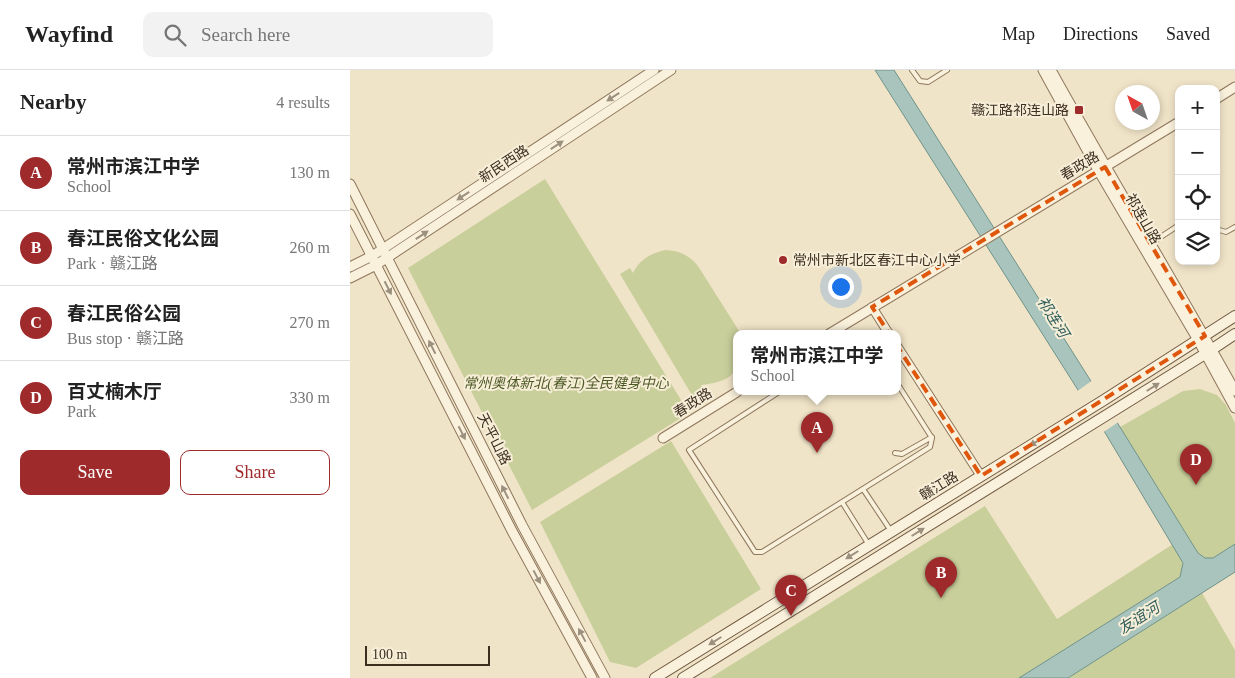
<!DOCTYPE html>
<html lang="en">
<head>
<meta charset="utf-8">
<style>
	:root { --surface:#fff; --page:#f2f2f2; --text:#222; --muted:#767676; --line:#e0e0e0; --accent:#9e2a2b }
	body { margin:0; font-family:"Times New Roman","Noto Sans SC",serif; background:var(--page); color:var(--text) }
	.controls { position:absolute; right:15px; top:15px; display:grid; overflow:hidden; border-radius:10px; box-shadow:0 2px 8px #0003 }
	.controls button { width:45px; height:45px; display:grid; place-items:center; padding:0; border:0; border-bottom:1px solid var(--line); background:var(--surface); color:var(--text); font:25px sans-serif }
	.compass { position:absolute; left:765px; top:15px; width:45px; height:45px; border-radius:50%; background:var(--surface); box-shadow:0 2px 8px #0003; rotate:320deg }
	.scale { position:absolute; left:15px; bottom:12px; width:125px; box-sizing:border-box; padding-left:5px; border:2px solid #3d2e20; border-top:0; font-size:14px; line-height:18px; white-space:nowrap; color:#3d2e20; -webkit-text-stroke:4px #f7eed8; paint-order:stroke }
	.you { position:absolute; left:490px; top:216px; width:18px; height:18px; margin:-12px; border:4px solid #fff; border-radius:50%; background:#1a73e8; box-shadow:0 0 0 8px #1a73e833 }
	.badge { display:grid; place-items:center; width:32px; height:32px; border-radius:50%; background:var(--accent); color:#fff; font-size:16px; font-weight:700 }
	.pin { position:absolute; translate:-50% -41px; filter:drop-shadow(0 1px 2px #0008) }
	.pin::after { content:''; position:absolute; top:26px; width:18px; height:15px; background:inherit; clip-path:polygon(0 0,100% 0,50% 100%) }
	.popup { position:absolute; left:383px; top:260px; width:168px; height:65px; box-sizing:border-box; display:grid; place-content:center; border-radius:10px; background:var(--surface); filter:drop-shadow(0 1px 4px #0005); font-size:16px; white-space:nowrap; color:var(--muted) }
	.popup b { font-size:19px; color:var(--text) }
	.popup::after { content:''; position:absolute; left:50%; top:100%; margin-left:-10px; border:10px solid transparent; border-top-color:var(--surface) }
	.list { margin:0; padding:0; list-style:none }
	h2 { display:flex; justify-content:space-between; align-items:center; height:65px; margin:0; padding:0 20px; font-size:21px }
	h2 small { font-size:16px; font-weight:400; color:var(--muted) }
	.list li { display:grid; grid-template-columns:32px 1fr auto; gap:15px; align-items:center; box-sizing:border-box; height:75px; padding:0 20px; border-top:1px solid var(--line) }
	.list b { display:block; font-size:19px; white-space:nowrap }
	.list p { margin:0; font-size:16px; white-space:nowrap; color:var(--muted) }
	.list em { font-size:16px; font-style:normal; color:var(--muted) }
	.actions { display:flex; gap:10px; padding:15px 20px }
	.actions a { flex:1; padding:11px 0; border:1px solid var(--accent); border-radius:10px; text-align:center; font-size:18px; color:var(--accent) }
	.actions .main { background:var(--accent); color:#fff }
	.icon { flex:none; width:28px; height:28px; fill:none; stroke:currentColor; stroke-width:2; stroke-linecap:round; stroke-linejoin:round }
	.map { position:relative; flex:none; width:885px; height:608px; overflow:hidden }
	header { display:flex; align-items:center; gap:30px; box-sizing:border-box; height:70px; padding:0 25px; background:var(--surface); border-bottom:1px solid var(--line) }
	header strong { font-size:24px }
	nav { display:flex; gap:28px; margin-inline-start:auto; font-size:18px }
	.search { width:350px; height:45px; background:var(--page); display:flex; align-items:center; gap:12px; box-sizing:border-box; padding:0 18px; border-radius:10px; color:var(--muted); font-size:19px }
	main { display:flex }
	aside { flex:1; background:var(--surface) }
	.map>svg:first-child { display:block }
</style>
</head>
<body>
<header>
<strong>Wayfind</strong>
<div class="search"><svg class="icon" aria-label="search" viewBox="0 0 24 24"><circle cx="10" cy="10" r="6"/><path d="M15 15l6 6"/></svg>Search here</div>
<nav><a>Map</a><a>Directions</a><a>Saved</a></nav>
</header>
<main>
<aside>
<h2>Nearby<small>4 results</small></h2>
<ul class="list">
<li><span class="badge">A</span><div><b>常州市滨江中学</b><p>School</p></div><em>130 m</em></li>
<li><span class="badge">B</span><div><b>春江民俗文化公园</b><p>Park · 赣江路</p></div><em>260 m</em></li>
<li><span class="badge">C</span><div><b>春江民俗公园</b><p>Bus stop · 赣江路</p></div><em>270 m</em></li>
<li><span class="badge">D</span><div><b>百丈楠木厅</b><p>Park</p></div><em>330 m</em></li>
</ul>
<div class="actions"><a class="main">Save</a><a>Share</a></div>
</aside>
<div class="map">
<svg width="885" height="608" viewBox="0 0 885 608">
	<rect width="100%" height="100%" fill="#f0e4c8"/>
	<path fill="#c9cf9b" d="M195,109l144,234 -157,97 -124,-242z
		M316,180c14,1 23,5 32,16l43,68h-4c0,36 4,46 -36,51l3,5 -11,7 -73,-123 10,-6 3,5c7,-14 18,-20 33,-23z
		M850,319l17,6 9,10 9,18v121l-22,14h-8l-7,-5 -78,-126 63,-36z
		M321,371l90,148 -125,79 -26,-6 -70,-140z
		M635,436l72,113 116,-75c7,13 13,18 7,33l-161,101h-309z
		M852,523l33,57v28h-167z"/>
	<path fill="#a9c4bc" stroke="#6f938a" d="M525,0h19l226,357 78,126 7,5h8l22,-14v28l-167,106h-49l161,-101 3,-14 -79,-132z"/>
	<path fill="#f0e4c8" d="M743,310l27,41 -18,12 -26,-41z"/>
	<g fill="none" stroke-linecap="round" stroke-linejoin="round">
		<defs>
			<path id="service" d="M562,0l8,11 8,1 19,-12
				M866,159l10,3 9,-5
				M800,174l29,-19
				M429,322l-90,58 66,102h7l168,-105 2,-9 -35,-55
				M545,383l7,1 30,-17
				M513,419l28,42
				M492,432l27,43"/>
			<path id="minor" d="M522,237l17,27
				M547,276l84,130"/>
			<path id="tertiary" d="M693,0l55,100 100,170 37,68
				M701,0c60,108 124,213 184,321
				M866,29l19,-12
				M0,114l172,341 83,153
				M0,144l162,317 80,147
				M0,197l22,-11 282,-186
				M0,208l26,-13 295,-195
				M479,264l350,-212
				M313,368l74,-46"/>
			<path id="secondary" d="M305,608l449,-278 131,-84
				M333,608l522,-324 30,-20"/>
		</defs>
		<use href="#service" stroke="#8d765c" stroke-width="6"/>
		<use href="#minor" stroke="#8d765c" stroke-width="10"/>
		<use href="#tertiary" stroke="#8d765c" stroke-width="11"/>
		<use href="#secondary" stroke="#6f573f" stroke-width="12"/>
		<use href="#service" stroke="#faf1dc" stroke-width="4"/>
		<use href="#minor" stroke="#faf1dc" stroke-width="8"/>
		<use href="#tertiary" stroke="#faf1dc" stroke-width="9"/>
		<use href="#secondary" stroke="#faf1dc" stroke-width="10"/>
	</g>
	<defs><path id="oneway-solid" d="M-6-.8H1V-3.2L6.5 0L1 3.2V.8H-6Z" transform="scale(1.25)"/></defs>
	<g fill="#9c907e">
		<use href="#oneway-solid" transform="translate(263 27) rotate(147)"/>
		<use href="#oneway-solid" transform="translate(207 75) rotate(-33)"/>
		<use href="#oneway-solid" transform="translate(113 126) rotate(147)"/>
		<use href="#oneway-solid" transform="translate(72 165) rotate(-33)"/>
		<use href="#oneway-solid" transform="translate(38 218) rotate(63)"/>
		<use href="#oneway-solid" transform="translate(82 277) rotate(-117)"/>
		<use href="#oneway-solid" transform="translate(803 317) rotate(-32)"/>
		<use href="#oneway-solid" transform="translate(112 363) rotate(63)"/>
		<use href="#oneway-solid" transform="translate(686 372) rotate(148)"/>
		<use href="#oneway-solid" transform="translate(155 422) rotate(-117)"/>
		<use href="#oneway-solid" transform="translate(568 462) rotate(-32)"/>
		<use href="#oneway-solid" transform="translate(502 485) rotate(148)"/>
		<use href="#oneway-solid" transform="translate(187 507) rotate(62)"/>
		<use href="#oneway-solid" transform="translate(232 565) rotate(-118)"/>
		<use href="#oneway-solid" transform="translate(365 571) rotate(148)"/>
	</g>
	<path fill="none" stroke="#df570d" stroke-width="4" stroke-dasharray="10 6" stroke-linejoin="round" d="M755,97l100,169 -224,140 -109,-169z"/>
	<g fill="#9e2a2b" stroke="#f7eed8" stroke-width="2">
		<rect x="724" y="35" width="10" height="10" rx="2.5"/>
		<circle cx="433" cy="190" r="5"/>
	</g>
	<g text-anchor="middle" dominant-baseline="central" stroke-width="4" stroke-linejoin="round" paint-order="stroke">
		<g font-size="14" fill="#3d2e20" stroke="#f7eed8" text-anchor="end">
			<text x="719" y="40">赣江路祁连山路</text>
			<text x="443" y="190" text-anchor="start">常州市新北区春江中心小学</text>
		</g>
		<g font-size="14" fill="#3d2e20" stroke="#f7eed8">
			<text transform="translate(154 94) rotate(-33)">新民西路</text>
			<text transform="translate(730 96) rotate(-31)">春政路</text>
			<text transform="translate(793 149) rotate(60)">祁连山路</text>
			<text transform="translate(343 333) rotate(-32)">春政路</text>
			<text transform="translate(144 369) rotate(63)">天平山路</text>
			<text transform="translate(589 416) rotate(-31)">赣江路</text>
		</g>
		<g font-size="14" font-style="italic" fill="#4d5a26" stroke="#f7eed8">
			<text x="216" y="313">常州奥体新北(春江)全民健身中心</text>
		</g>
		<g font-size="15" font-style="italic" fill="#2f5d5a" stroke="#f7eed8">
			<text transform="translate(703 247) rotate(58)">祁连河</text>
			<text transform="translate(789 548) rotate(-32)">友谊河</text>
		</g>
	</g>
</svg>
<div class="controls">
<button>+</button>
<button>−</button>
<button><svg class="icon" aria-label="locate" viewBox="0 0 24 24"><circle cx="12" cy="12" r="6"/><path d="M12 2v4M12 18v4M2 12h4M18 12h4"/></svg></button>
<button><svg class="icon" aria-label="layers" viewBox="0 0 24 24"><path d="M12 4l9 5-9 5-9-5zM3 14l9 5 9-5"/></svg></button>
</div>
<svg class="compass" viewBox="-18 -18 36 36"><path d="M0-13l5 13h-10z" fill="#e53935"/><path d="M0 13l5-13h-10z" fill="#767676"/></svg>
<div class="scale">100 m</div>
<div class="you"></div>
<div class="pin badge" style="left:467px;top:383px">A</div>
<div class="popup"><b>常州市滨江中学</b>School</div>
<div class="pin badge" style="left:591px;top:528px">B</div>
<div class="pin badge" style="left:441px;top:546px">C</div>
<div class="pin badge" style="left:846px;top:415px">D</div>
</div>
</main>
</body>
</html>
